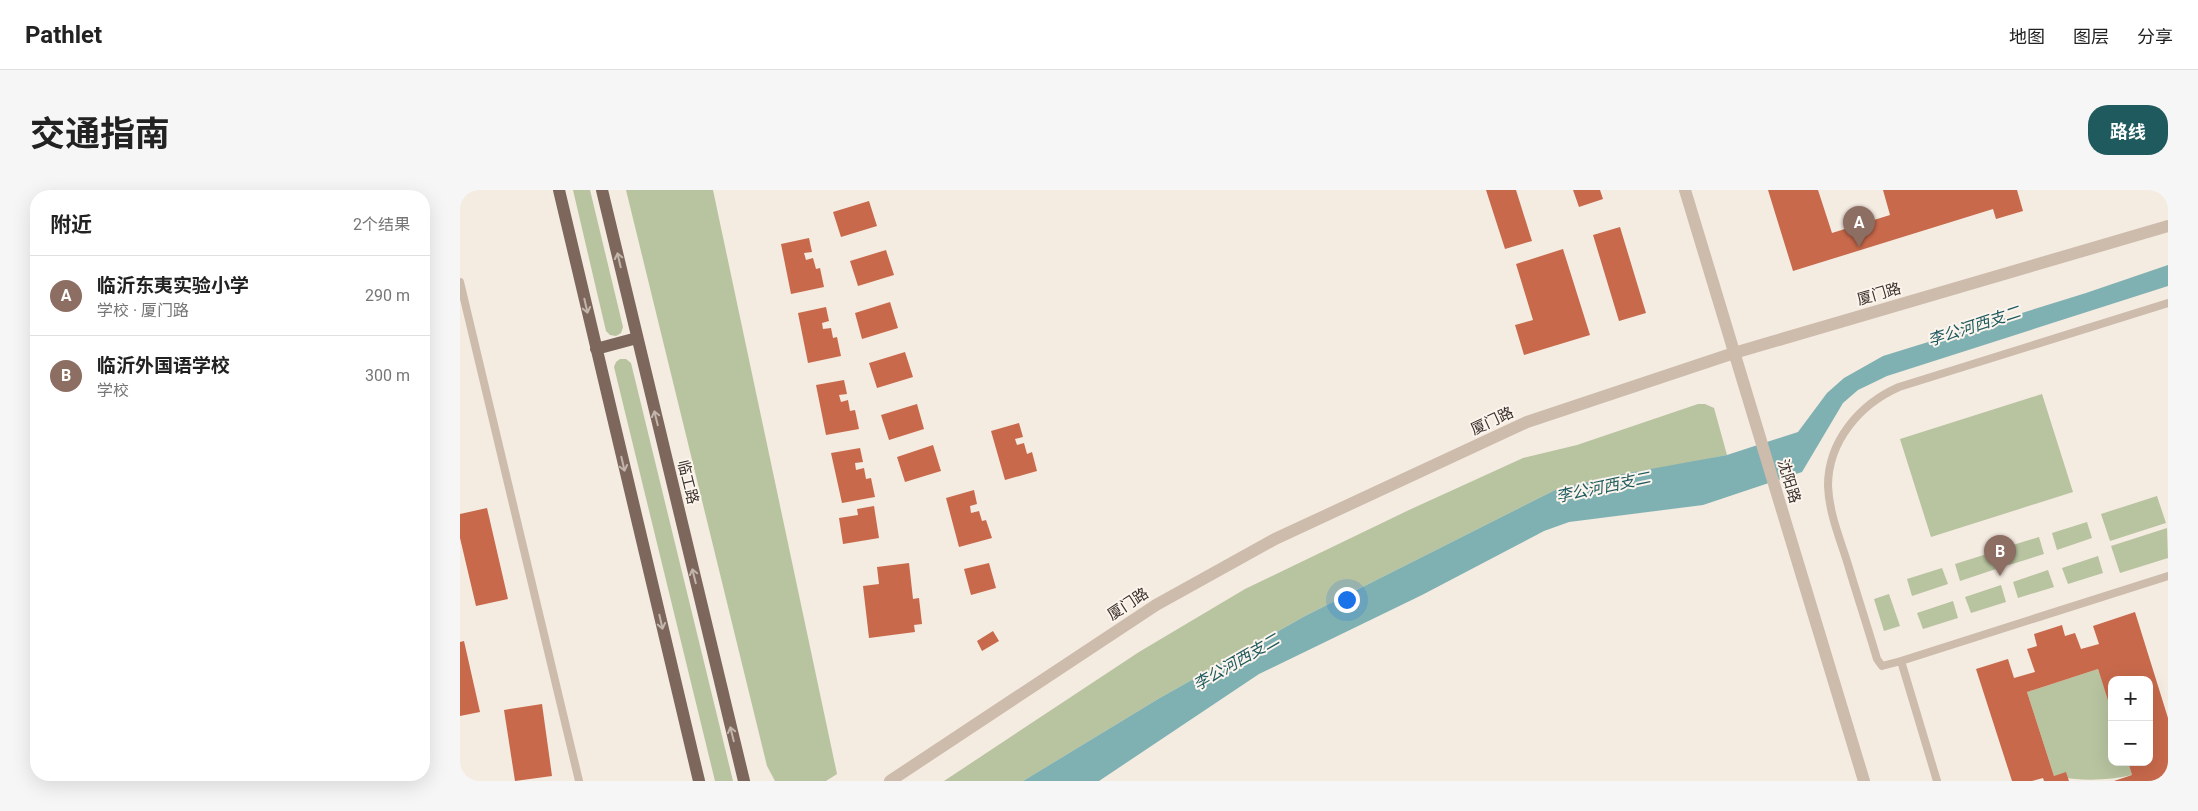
<!DOCTYPE html>
<html lang="zh">
<head>
<meta charset="utf-8">
<style>
	:root { --surface:#fff; --page:#f6f6f6; --text:#222; --muted:#767676; --line:#e0e0e0; --accent:#1f5a5e }
	body { margin:0; font-family:Roboto,"Noto Sans SC",sans-serif; background:var(--page); color:var(--text) }
	.controls { position:absolute; right:15px; bottom:15px; display:grid; overflow:hidden; border-radius:10px; box-shadow:0 5px 20px #0002 }
	.controls button { width:45px; height:45px; display:grid; place-items:center; padding:0; border:0; border-bottom:1px solid var(--line); background:var(--surface); color:var(--text); font:25px sans-serif }
	.you { position:absolute; left:886px; top:409px; width:18px; height:18px; margin:-12px; border:4px solid #fff; border-radius:50%; background:#1a73e8; box-shadow:0 0 0 8px #1a73e833 }
	.badge { display:grid; place-items:center; width:32px; height:32px; border-radius:50%; background:var(--accent); color:#fff; font-size:16px; font-weight:700 }
	.pin { position:absolute; translate:-50% -41px; filter:drop-shadow(0 1px 2px #0008) }
	.pin::after { content:''; position:absolute; top:26px; width:18px; height:15px; background:inherit; clip-path:polygon(0 0,100% 0,50% 100%) }
	.list { margin:0; padding:0; list-style:none }
	h2 { display:flex; justify-content:space-between; align-items:center; height:65px; margin:0; padding:0 20px; font-size:21px }
	h2 small { font-size:16px; font-weight:400; color:var(--muted) }
	.list li { display:grid; grid-template-columns:32px 1fr auto; gap:15px; align-items:center; box-sizing:border-box; height:80px; padding:0 20px; border-top:1px solid var(--line) }
	.list b { display:block; font-size:19px; white-space:nowrap }
	.list p { margin:0; font-size:16px; white-space:nowrap; color:var(--muted) }
	.list em { font-size:16px; font-style:normal; color:var(--muted) }
	.map { position:relative; flex:none; width:1708px; height:591px; overflow:hidden; border-radius:20px }
	header { display:flex; align-items:center; gap:30px; box-sizing:border-box; height:70px; padding:0 25px; background:var(--surface); border-bottom:1px solid var(--line) }
	header strong { font-size:24px }
	nav { display:flex; gap:28px; margin-inline-start:auto; font-size:18px }
	.intro { display:flex; align-items:center; justify-content:space-between; box-sizing:border-box; height:120px; padding:0 30px }
	h1 { margin:0; font-size:35px }
	.button { padding:12px 22px; border-radius:20px; background:var(--accent); color:#fff; font-size:18px; font-weight:700 }
	main { display:flex; gap:30px; padding:0 30px }
	aside { flex:1; background:var(--surface); border-radius:20px; box-shadow:0 5px 20px #0002 }
	.map>svg:first-child { display:block }
</style>
</head>
<body>
<header>
<strong>Pathlet</strong>
<nav><a>地图</a><a>图层</a><a>分享</a></nav>
</header>
<div class="intro"><h1>交通指南</h1><a class="button">路线</a></div>
<main>
<aside>
<h2>附近<small>2个结果</small></h2>
<ul class="list">
<li><span class="badge" style="background:#8d6e63">A</span><div><b>临沂东夷实验小学</b><p>学校 · 厦门路</p></div><em>290 m</em></li>
<li><span class="badge" style="background:#8d6e63">B</span><div><b>临沂外国语学校</b><p>学校</p></div><em>300 m</em></li>
</ul>
</aside>
<div class="map">
<svg width="1708" height="591" viewBox="0 0 1708 591">
	<rect width="100%" height="100%" fill="#f4ebe1"/>
	<path fill="#b8c4a0" d="M113,0h17l33,137 -2,6 -5,3 -6,-1 -4,-4z
		M166,0h87l124,584 -11,7h-51l-8,-15z
		M160,169h6l5,4 102,418h-18l-101,-414 2,-5z
		M1582,204l31,98 -142,45 -31,-98z
		M1238,214h7l9,4 13,47 -172,35 -250,126 -147,83 -135,82h-79l195,-129 106,-63 164,-79 114,-52 54,-13z
		M1697,306l9,27 -56,18 -9,-27z
		M1627,332l5,16 -35,12 -5,-17z
		M1707,338l1,30 -48,15 -9,-27z
		M1579,347l5,17 -35,11 -6,-17z
		M1530,363l6,16 -36,12 -5,-17z
		M1638,366l5,17 -35,11 -6,-16z
		M1482,378l6,16 -36,12 -5,-17z
		M1588,380l6,17 -36,11 -5,-16z
		M1541,395l5,17 -35,11 -6,-16z
		M1429,404l11,32 -16,5 -10,-32z
		M1493,411l5,17 -35,11 -6,-16z
		M1638,479l14,43v50h16l4,13c-25,6 -53,6 -78,1l-27,-84z"/>
	<path fill="#7fb0b2" d="M1708,75v21l-281,90 -29,14 -15,13 -41,69 -99,33 -134,17 -25,9 -122,64 -163,79 -160,107h-76l135,-82 147,-83 250,-126 52,-13 120,-22 71,-23 29,-39 17,-15 39,-22 203,-63z"/>
	<path fill="#c8694b" d="M1026,0h30l16,51 -27,8z
		M1113,0h27l3,9 -24,8z
		M1308,0h50l14,43 58,-18 -7,-25h134l6,21 -27,8 -3,-10 -200,62z
		M409,11l8,25 -36,11 -8,-25z
		M1160,37l26,86 -27,8 -26,-86z
		M349,48l3,14 -8,1 2,7 7,-2 3,11 4,-1 4,19 -33,7 -10,-50z
		M1103,59l27,86 -66,20 -9,-30 18,-5 -17,-56z
		M426,60l8,25 -36,11 -8,-25z
		M430,112l8,26 -36,11 -7,-26z
		M366,117l3,14 -7,2 1,6 8,-1 2,10 4,-1 4,19 -33,7 -10,-50z
		M445,162l8,25 -36,11 -8,-25z
		M384,190l3,14 -8,1 2,7 7,-2 2,11 5,-1 4,19 -33,6 -10,-50z
		M457,214l7,25 -35,11 -8,-25z
		M559,233l4,14 -8,2 2,6 7,-2 3,11 5,-2 5,19 -32,9 -14,-49z
		M473,255l8,26 -36,11 -8,-25z
		M400,258l3,14 -8,1 1,7 8,-2 2,11 5,-1 4,19 -33,6 -11,-50z
		M514,300l3,14 -7,2 1,7 8,-2 3,10 4,-1 6,18 -33,9 -13,-49z
		M414,316l5,32 -36,6 -4,-26 19,-3 -1,-6z
		M27,318l21,91 -32,7 -16,-68v-24z
		M449,373l4,36 6,-1 3,26 -8,1 1,7 -46,6 -6,-52 16,-2 -2,-17z
		M529,373l7,25 -25,7 -7,-26z
		M1675,422l33,106v63h-54l18,-6 -4,-13h21v-82h-37l-1,30 -13,-41 -71,23 27,84 12,-4 3,9h-25l-1,-3 -11,3h-20l-36,-112 32,-10 6,19 21,-6 -8,-23 10,-3 -3,-12 28,-9 3,11 10,-3 6,16 18,-5 -6,-18z
		M533,441l6,10 -17,10 -5,-10z
		M4,451l16,71 -20,4v-74z
		M82,514l10,72 -37,5 -11,-71z"/>
	<g fill="none" stroke-linecap="round" stroke-linejoin="round">
		<path stroke="#cdbbac" stroke-width="8" d="M0,92l119,499
			M1441,471l267,-85
			M1477,591l-36,-120 -19,5 -5,-7c-9,-31 -19,-61 -28,-91 -8,-27 -20,-54 -21,-82 0,-45 32,-82 71,-99l269,-84"/>
		<path stroke="#cdbbac" stroke-width="12" d="M1225,0l179,591
			M430,591l266,-176 119,-66 252,-117 207,-69 434,-127"/>
		<path stroke="#7d675c" stroke-width="12" d="M99,0l140,591
			M142,0l142,591
			M136,159l41,-11"/>
	</g>
	<defs><path id="oneway-shaft" d="M-6 0H5M1.5-3L5.5 0L1.5 3" fill="none" stroke-width="1.6" stroke-linecap="round" stroke-linejoin="round" transform="scale(1.25)"/></defs>
	<g stroke="#c2b5ac">
		<use href="#oneway-shaft" transform="translate(159 70) rotate(-103)"/>
		<use href="#oneway-shaft" transform="translate(126 116) rotate(77)"/>
		<use href="#oneway-shaft" transform="translate(196 228) rotate(-104)"/>
		<use href="#oneway-shaft" transform="translate(163 274) rotate(77)"/>
		<use href="#oneway-shaft" transform="translate(234 386) rotate(-104)"/>
		<use href="#oneway-shaft" transform="translate(201 432) rotate(77)"/>
		<use href="#oneway-shaft" transform="translate(272 544) rotate(-104)"/>
	</g>
	<g text-anchor="middle" dominant-baseline="central" stroke-width="4" stroke-linejoin="round" paint-order="stroke">
		<g font-size="15" fill="#3b302b" stroke="#fbf5ee">
			<text transform="translate(1419 104) rotate(-16)">厦门路</text>
			<text transform="translate(1032 231) rotate(-25)">厦门路</text>
			<text transform="translate(1329 291) rotate(73)">沈阳路</text>
			<text transform="translate(228 292) rotate(76)">临工路</text>
			<text transform="translate(668 414) rotate(-33)">厦门路</text>
		</g>
		<g font-size="16" font-style="italic" fill="#1f5a5e" stroke="#fbf5ee">
			<text transform="translate(1514 136) rotate(-18)">李公河西支二</text>
			<text transform="translate(1143 297) rotate(-12)">李公河西支二</text>
			<text transform="translate(776 472) rotate(-30)">李公河西支二</text>
		</g>
	</g>
</svg>
<div class="controls">
<button>+</button>
<button>−</button>
</div>
<div class="you"></div>
<div class="pin badge" style="left:1399px;top:57px;background:#8d6e63">A</div>
<div class="pin badge" style="left:1540px;top:386px;background:#8d6e63">B</div>
</div>
</main>
</body>
</html>
